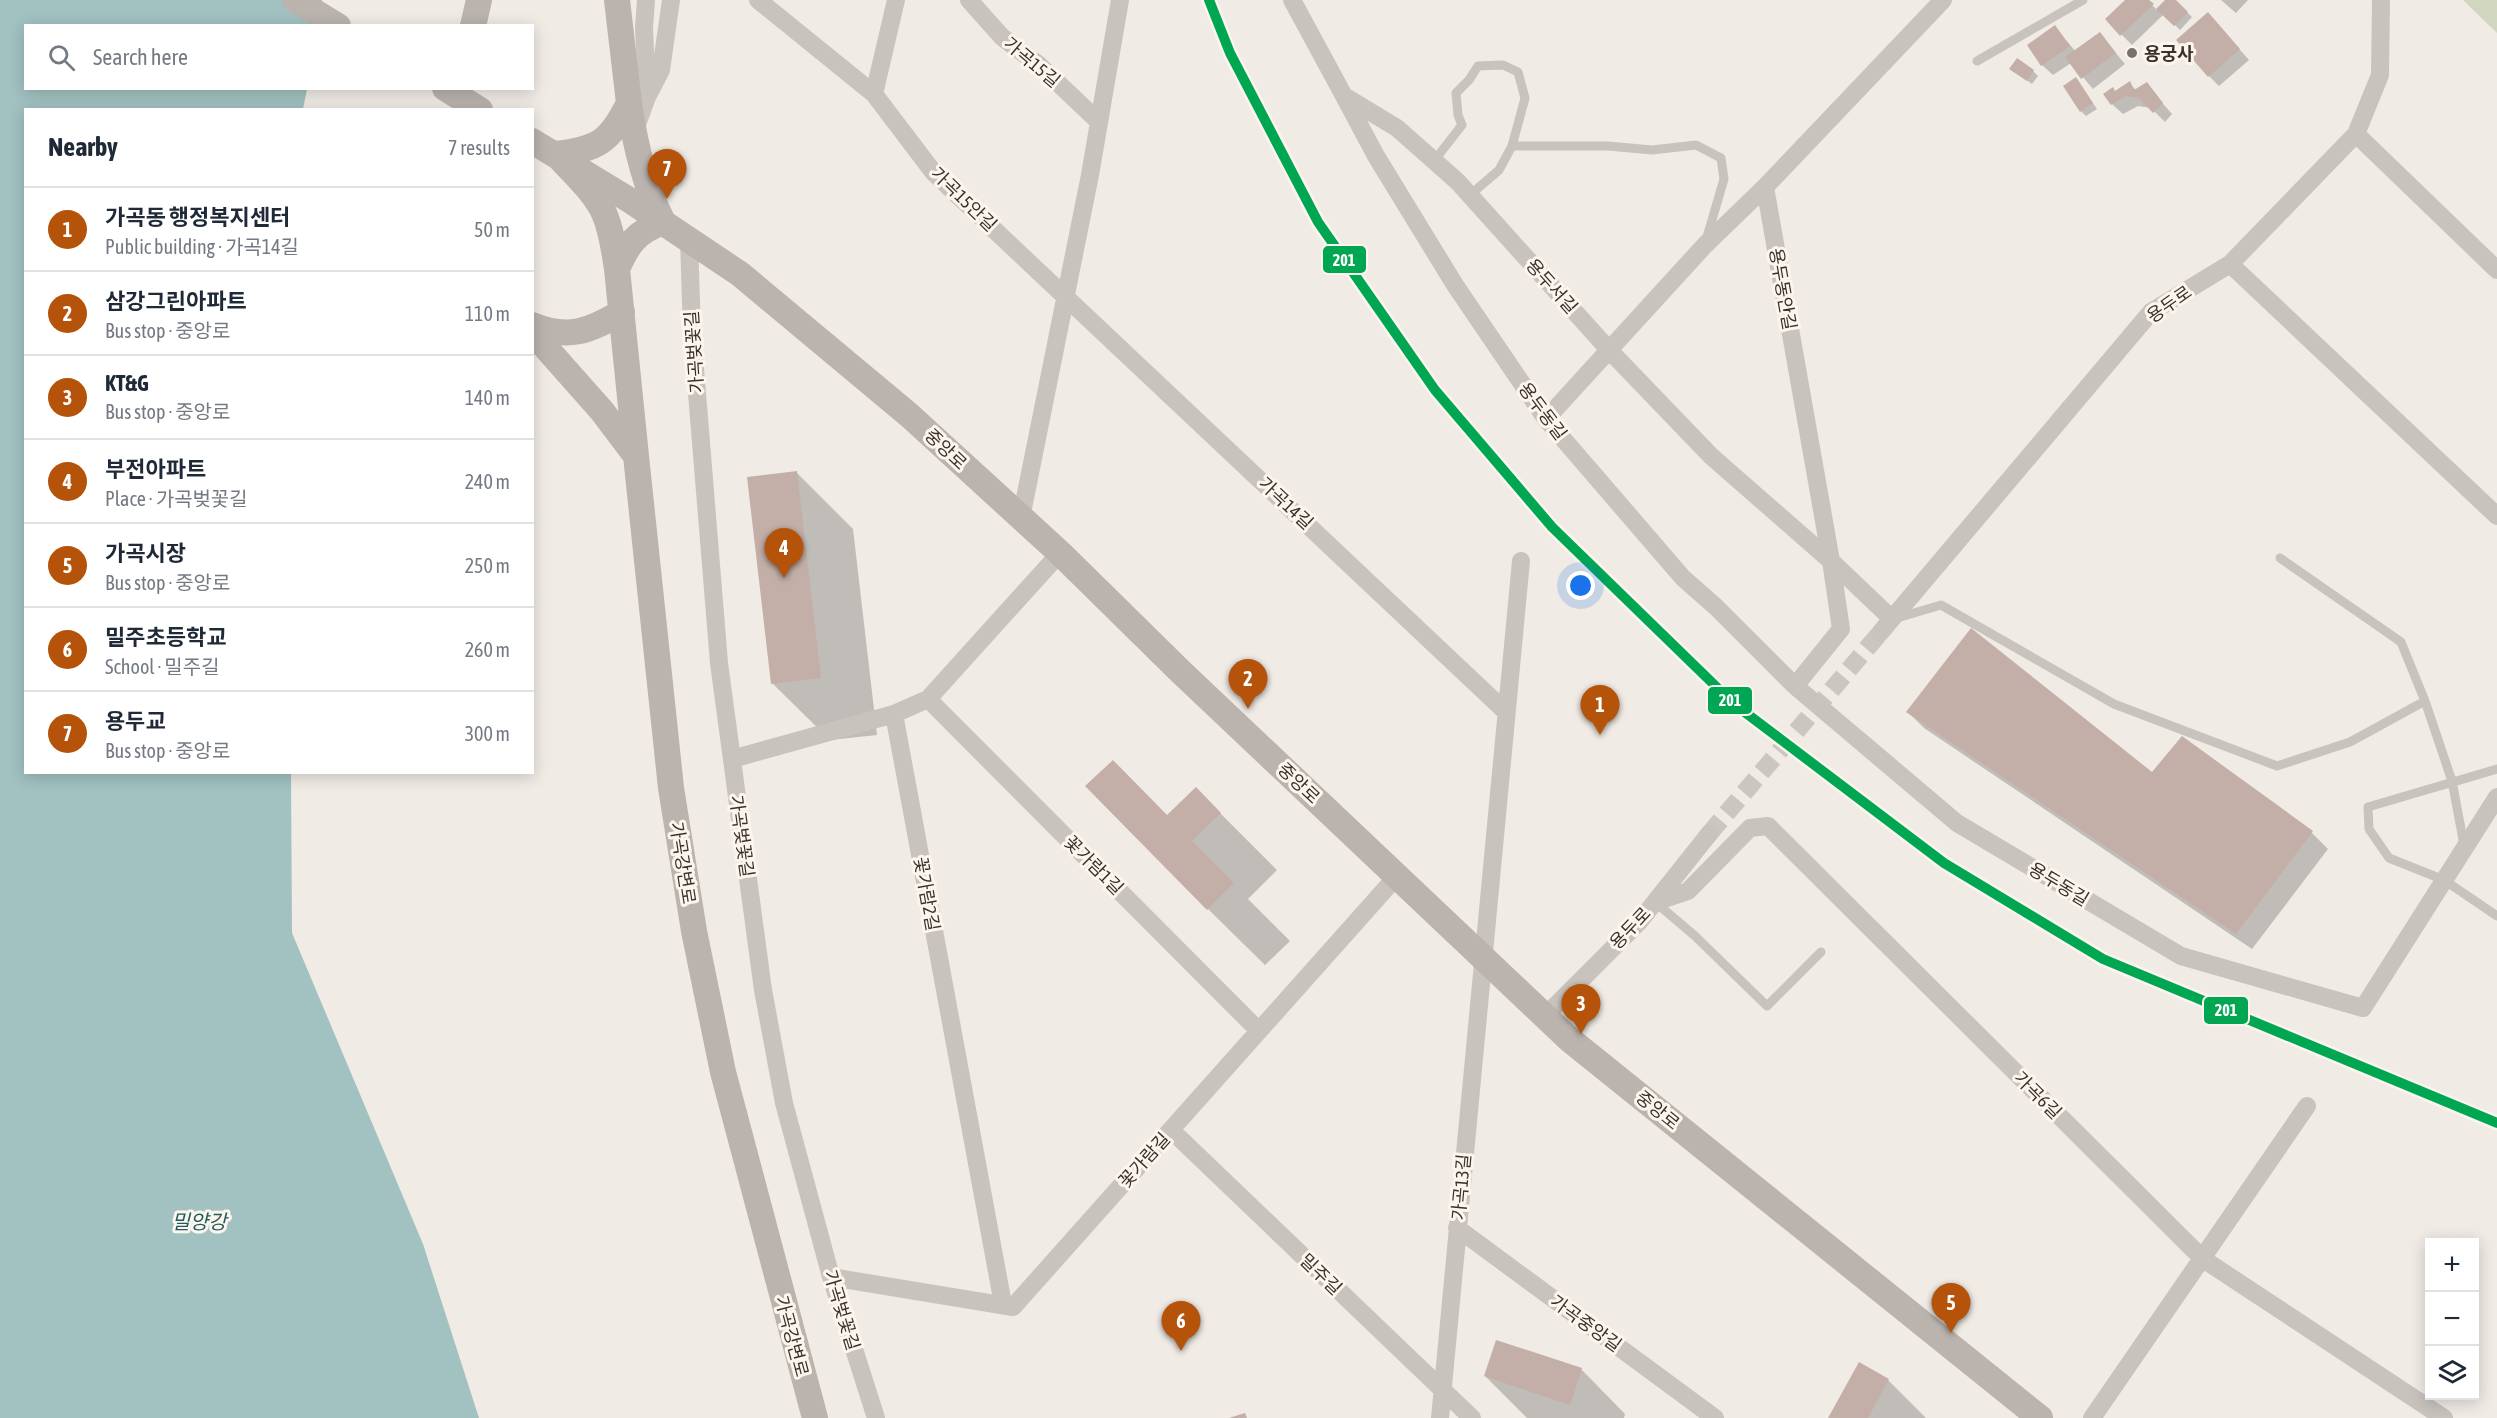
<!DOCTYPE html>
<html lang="en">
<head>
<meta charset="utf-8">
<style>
	:root { --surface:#fff; --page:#f6f6f7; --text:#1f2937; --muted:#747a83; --line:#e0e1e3; --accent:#b45309 }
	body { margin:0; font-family:"Asap Condensed","Noto Sans KR",sans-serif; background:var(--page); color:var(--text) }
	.controls { position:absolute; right:18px; bottom:18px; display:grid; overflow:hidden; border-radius:0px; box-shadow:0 3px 15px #0003 }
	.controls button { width:54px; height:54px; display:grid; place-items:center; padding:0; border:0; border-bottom:2px solid var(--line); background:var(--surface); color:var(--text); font:30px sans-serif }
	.you { position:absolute; left:1581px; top:586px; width:21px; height:21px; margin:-15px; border:4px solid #fff; border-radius:50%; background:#1a73e8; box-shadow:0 0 0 9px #1a73e833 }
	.badge { display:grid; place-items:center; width:39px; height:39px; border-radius:50%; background:var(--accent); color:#fff; font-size:20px; font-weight:700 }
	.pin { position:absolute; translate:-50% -50px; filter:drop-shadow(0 2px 3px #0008) }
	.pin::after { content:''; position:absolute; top:32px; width:21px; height:18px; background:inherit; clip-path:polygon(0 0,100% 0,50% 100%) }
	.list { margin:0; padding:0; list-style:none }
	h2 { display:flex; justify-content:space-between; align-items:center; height:78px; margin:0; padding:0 24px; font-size:26px }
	h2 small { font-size:20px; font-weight:400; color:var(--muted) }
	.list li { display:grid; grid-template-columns:39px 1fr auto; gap:18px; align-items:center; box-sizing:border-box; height:84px; padding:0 24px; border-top:2px solid var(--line) }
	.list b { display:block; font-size:22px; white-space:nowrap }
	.list p { margin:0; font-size:20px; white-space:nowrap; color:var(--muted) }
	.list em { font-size:20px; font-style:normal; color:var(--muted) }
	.icon { flex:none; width:33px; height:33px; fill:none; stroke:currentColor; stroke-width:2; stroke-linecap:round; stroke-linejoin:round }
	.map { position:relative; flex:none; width:2497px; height:1418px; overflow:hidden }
	.search { position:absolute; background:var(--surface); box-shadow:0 3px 15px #0003; left:24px; top:24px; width:510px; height:66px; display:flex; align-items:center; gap:15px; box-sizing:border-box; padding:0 21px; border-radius:0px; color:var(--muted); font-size:22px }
	.panel { position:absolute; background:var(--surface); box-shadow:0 3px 15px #0003; left:24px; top:108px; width:510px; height:666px; border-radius:0px }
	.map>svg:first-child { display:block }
</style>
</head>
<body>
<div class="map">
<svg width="2497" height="1418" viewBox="0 0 2497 1418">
	<rect width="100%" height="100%" fill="#f0ebe5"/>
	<path fill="#d1d6bf" d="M2463,0h34v33z"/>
	<path fill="#a1c2c1" d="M0,0h322l-4,25 -292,1v62l281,1 -4,20 -277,1v662l265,1 1,160 131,311 56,174h-479z"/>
	<path fill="#0003" d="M2127,0h20l10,10 10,-10h7l18,17 -12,13 -16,-16 -32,31 -25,-25z
		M2221,0h27l-12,13z
		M2218,25l31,35 -30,26 -10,-10z
		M2055,27l21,25 24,-18 25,30 -32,25 -22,-26 -18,12 -11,-10z
		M2011,69l22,2 5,5 -6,8z
		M2076,79l21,30 -11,7 -5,-5z
		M2129,83l7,7 10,-6 26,30 -7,8 -14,-14 -13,-2 -15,8 -11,-10 4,-12z
		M796,472l57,57 24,206 -47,5 -57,-56z
		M1908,712l245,62 29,-36 130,95 16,16 -76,100 -328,-221z
		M1196,789l81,81 -29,29 42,42 -25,24 -57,-56 -40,-92z
		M1581,1369l44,45 -1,4h-97l-42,-42z
		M1888,1380l38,38h-96z"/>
	<path fill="#c3afa7" d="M2125,0h24l5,4 -34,32 -15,-17z
		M2165,0h11l12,12 -14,14 -18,-17z
		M2208,12l32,37 -32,28 -32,-37z
		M2055,25l15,21 -29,20 -14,-21z
		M2100,32l16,21 -35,26 -16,-22z
		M2017,58l17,12 -7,11 -18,-12z
		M2076,77l17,26 -13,9 -17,-26z
		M2130,81l4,9 13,-8 16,21 -10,10 -14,-15 -13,-2 -15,9 -8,-11 10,-7 2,4z
		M797,471l24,207 -50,6 -24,-207z
		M1971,628l181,144 30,-36 131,95 -77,103 -330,-222z
		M1113,760l54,55 29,-28 25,26 -29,28 42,42 -27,27 -122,-124z
		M1496,1340l86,28 -12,37 -86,-29z
		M1859,1362l30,17 -21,39h-40z
		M1245,1413l2,5h-18z"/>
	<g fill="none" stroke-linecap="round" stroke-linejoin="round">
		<path stroke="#ccc6c0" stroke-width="18" stroke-dasharray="18 9" stroke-linecap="butt" d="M1709,834l171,-201"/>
		<path stroke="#c9c3be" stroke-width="9" d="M1977,61l106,-61
			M1434,161l28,-36 -4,-10 -2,-22 13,-13 9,-14 25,-1 15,7 7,26 -13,48
			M1470,195l29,-25 13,-24h96l44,4 44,-5 25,13 3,21 -17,58
			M2280,558l121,84 24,59
			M1897,618l44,-13 173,99 163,62 73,-24 75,-41 27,80 12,64
			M2497,769l-129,38 1,22 20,29 55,22 53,36
			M1655,902l40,34 72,70 54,-54"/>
		<path stroke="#c9c3be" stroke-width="18" d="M646,0l-2,28 3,66
			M758,0l116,94 60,79 572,539
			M969,0l33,37 37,28 59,56
			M1292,0l52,96 53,32 61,54 152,169 101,105 120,105 10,68 -46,57
			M874,94l22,-94
			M1344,96l32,60 79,129 91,134 137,159 33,29 79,79 162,137 224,133 182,52 134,-211
			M635,130l12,-33 14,-27 10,-70
			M2356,134l24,-59 1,-75
			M689,240l3,92 27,331 44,327 21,113 47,174 45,141
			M2230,264l126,-130 141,136
			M1546,419l159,-174 60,-58
			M1021,518l69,-343 30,-175
			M1892,619l-61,-58 -66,-374 178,-187
			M1880,633l271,-321 79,-48 267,252
			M928,699l331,332
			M894,714l109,590
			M732,759l162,-45 34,-15 132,-146
			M1655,902l33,-11 62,-63 18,-2 435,433 241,159
			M1545,1016l94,-94 70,-88
			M1171,1130l301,288
			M1457,1228l258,190
			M831,1277l182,30 384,-431
			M1440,1418l81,-857
			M2092,1418l215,-312"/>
		<path stroke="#bab3ae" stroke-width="26" d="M295,0l43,26
			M617,0l12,103
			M473,26l6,-26
			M445,88l35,22
			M629,103c6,42 15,81 34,119 -27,10 -35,22 -46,47 -3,-18 -5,-38 -13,-56 -10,-22 -32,-41 -48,-59 42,-5 54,-12 73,-51z
			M532,141l99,60 109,73 169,141 151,138 121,119 388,367 471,379
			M617,269l19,187
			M532,325c36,15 58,6 90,-13
			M532,332l70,79 34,45 35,332 23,143 29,141 92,346"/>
		<defs>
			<path id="rail-1" d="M1209,0l21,53 88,169 117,168 117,137 182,177 210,159 159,96 394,164"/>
		</defs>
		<use href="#rail-1" stroke="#fbf5ee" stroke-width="15"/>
		<use href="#rail-1" stroke="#00a651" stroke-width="10"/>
	</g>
	<circle fill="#7a716c" stroke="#fbf5ee" stroke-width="2" cx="2132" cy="53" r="6"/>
	<g text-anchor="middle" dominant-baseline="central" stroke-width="6" stroke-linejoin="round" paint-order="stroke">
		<g font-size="18" font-weight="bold" fill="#3b302b" stroke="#fbf5ee" text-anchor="start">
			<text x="2144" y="53">용궁사</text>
		</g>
		<g font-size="18" fill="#3b302b" stroke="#fbf5ee">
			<text transform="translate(1032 62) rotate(40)">가곡15길</text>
			<text transform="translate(964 199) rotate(44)">가곡15안길</text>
			<text transform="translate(1552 286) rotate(48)">용두서길</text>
			<text transform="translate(1783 289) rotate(80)">용두동안길</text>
			<text transform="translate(2169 304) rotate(-35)">용두로</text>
			<text transform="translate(694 352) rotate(-94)">가곡벚꽃길</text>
			<text transform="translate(1543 411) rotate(53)">용두동길</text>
			<text transform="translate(946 449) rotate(43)">중앙로</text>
			<text transform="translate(1286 503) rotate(43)">가곡14길</text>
			<text transform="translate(1299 783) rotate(43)">중앙로</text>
			<text transform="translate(742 836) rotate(82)">가곡벚꽃길</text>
			<text transform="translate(683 863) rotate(81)">가곡강변로</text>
			<text transform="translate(1094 865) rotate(45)">꽃가람1길</text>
			<text transform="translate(2059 884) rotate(31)">용두동길</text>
			<text transform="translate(927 894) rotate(80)">꽃가람2길</text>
			<text transform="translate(1630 928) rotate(-47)">용두로</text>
			<text transform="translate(2038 1095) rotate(45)">가곡6길</text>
			<text transform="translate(1658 1110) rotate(39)">중앙로</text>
			<text transform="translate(1144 1160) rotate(-48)">꽃가람길</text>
			<text transform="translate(1461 1187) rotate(-85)">가곡13길</text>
			<text transform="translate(1321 1274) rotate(44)">밀주길</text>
			<text transform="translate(842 1310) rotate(73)">가곡벚꽃길</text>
			<text transform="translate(1586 1323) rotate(36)">가곡중앙길</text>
			<text transform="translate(792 1336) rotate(75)">가곡강변로</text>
		</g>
		<g font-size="20" font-style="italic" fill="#1f5a5e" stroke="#fbf5ee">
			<text x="199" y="1221">밀양강</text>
		</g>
	</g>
	<g stroke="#fbf5ee" stroke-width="2">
		<rect x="1322" y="245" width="45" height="29" rx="6" fill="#00a651"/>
		<rect x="1707" y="686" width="46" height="29" rx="6" fill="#00a651"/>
		<rect x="2203" y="996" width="46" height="29" rx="6" fill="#00a651"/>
	</g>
	<g font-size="16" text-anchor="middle" font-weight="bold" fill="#fff">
		<text x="1344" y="266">201</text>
		<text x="1730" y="706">201</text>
		<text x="2226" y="1016">201</text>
	</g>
</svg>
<div class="controls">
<button>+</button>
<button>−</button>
<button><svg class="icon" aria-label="layers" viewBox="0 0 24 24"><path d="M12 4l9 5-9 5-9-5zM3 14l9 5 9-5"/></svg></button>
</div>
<div class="you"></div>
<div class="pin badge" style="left:1600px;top:735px">1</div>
<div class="pin badge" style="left:1248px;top:709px">2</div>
<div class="pin badge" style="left:1581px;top:1034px">3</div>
<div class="pin badge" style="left:784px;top:578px">4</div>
<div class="pin badge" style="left:1951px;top:1333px">5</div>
<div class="pin badge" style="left:1181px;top:1351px">6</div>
<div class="pin badge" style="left:667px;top:199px">7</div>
<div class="search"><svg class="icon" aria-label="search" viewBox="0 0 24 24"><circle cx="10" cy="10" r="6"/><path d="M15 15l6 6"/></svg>Search here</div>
<section class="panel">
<h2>Nearby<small>7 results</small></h2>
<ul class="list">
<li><span class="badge">1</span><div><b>가곡동 행정복지센터</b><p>Public building · 가곡14길</p></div><em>50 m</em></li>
<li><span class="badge">2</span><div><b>삼강그린아파트</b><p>Bus stop · 중앙로</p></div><em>110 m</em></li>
<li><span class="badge">3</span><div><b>KT&amp;G</b><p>Bus stop · 중앙로</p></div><em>140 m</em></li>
<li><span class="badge">4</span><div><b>부전아파트</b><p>Place · 가곡벚꽃길</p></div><em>240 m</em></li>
<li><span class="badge">5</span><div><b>가곡시장</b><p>Bus stop · 중앙로</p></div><em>250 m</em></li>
<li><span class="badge">6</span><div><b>밀주초등학교</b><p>School · 밀주길</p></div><em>260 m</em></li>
<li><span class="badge">7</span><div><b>용두교</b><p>Bus stop · 중앙로</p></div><em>300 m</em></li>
</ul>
</section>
</div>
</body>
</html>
